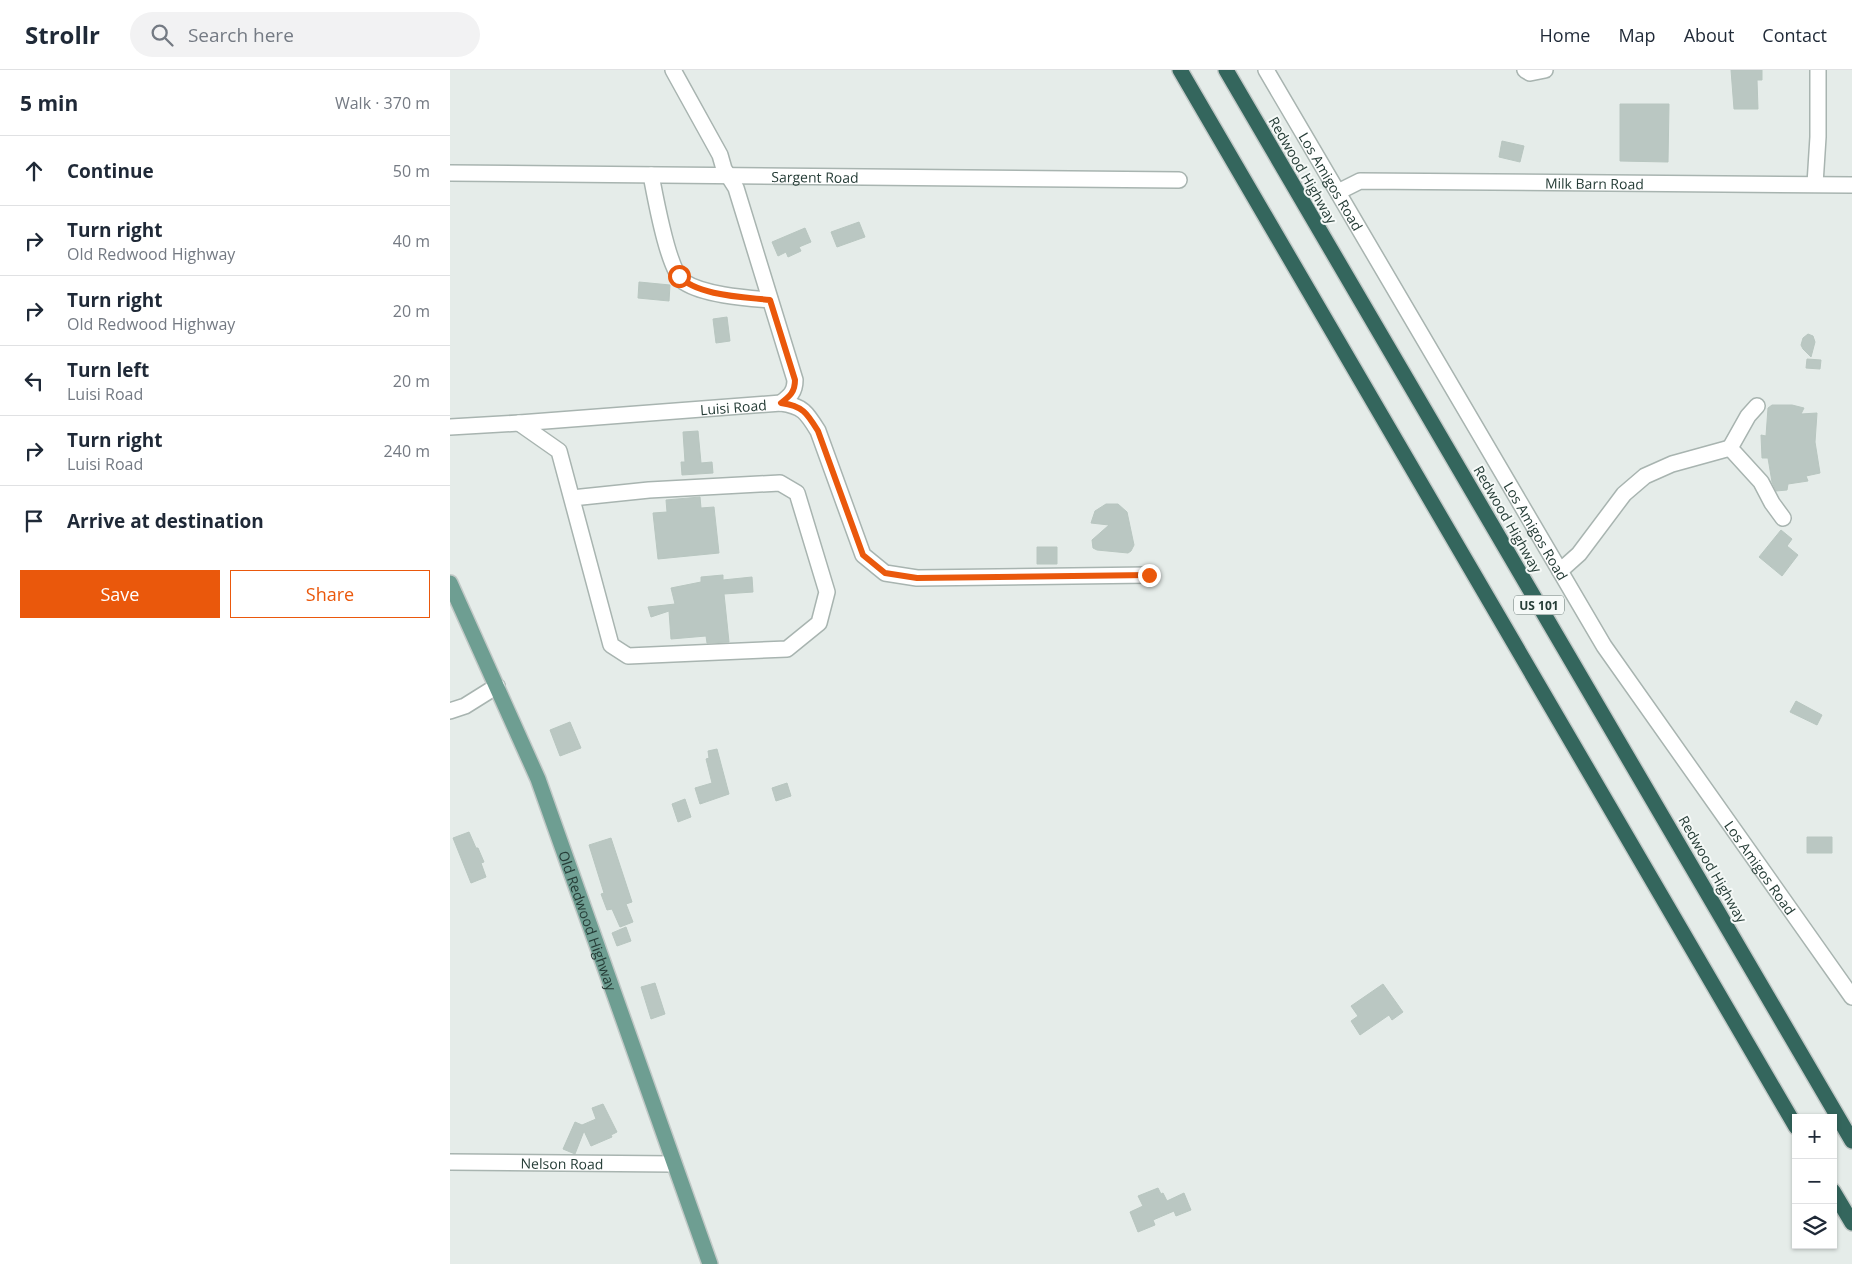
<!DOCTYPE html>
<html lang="en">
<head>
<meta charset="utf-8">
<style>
	:root { --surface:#fff; --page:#f2f2f3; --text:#1f2937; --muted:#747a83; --line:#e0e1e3; --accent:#ea580c }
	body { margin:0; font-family:"Open Sans",sans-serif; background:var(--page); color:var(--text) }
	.controls { position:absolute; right:15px; bottom:15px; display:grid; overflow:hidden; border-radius:0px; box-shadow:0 1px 4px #0004 }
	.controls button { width:45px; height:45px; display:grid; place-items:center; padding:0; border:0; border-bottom:1px solid var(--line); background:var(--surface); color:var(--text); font:25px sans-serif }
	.stop { position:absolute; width:15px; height:15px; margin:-11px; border:4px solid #ea580c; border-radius:50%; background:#fff }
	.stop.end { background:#ea580c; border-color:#fff; box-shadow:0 1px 5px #0008 }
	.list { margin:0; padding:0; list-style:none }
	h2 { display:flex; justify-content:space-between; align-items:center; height:65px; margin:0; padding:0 20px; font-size:21px }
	h2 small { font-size:16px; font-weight:400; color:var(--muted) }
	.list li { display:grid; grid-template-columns:32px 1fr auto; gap:15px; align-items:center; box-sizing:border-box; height:70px; padding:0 20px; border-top:1px solid var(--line) }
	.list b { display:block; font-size:19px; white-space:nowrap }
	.list p { margin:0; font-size:16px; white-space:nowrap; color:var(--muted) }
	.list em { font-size:16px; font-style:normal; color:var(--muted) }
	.actions { display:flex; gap:10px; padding:15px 20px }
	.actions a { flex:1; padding:11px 0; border:1px solid var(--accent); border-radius:0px; text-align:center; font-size:18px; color:var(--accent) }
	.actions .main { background:var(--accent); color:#fff }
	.icon { flex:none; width:28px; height:28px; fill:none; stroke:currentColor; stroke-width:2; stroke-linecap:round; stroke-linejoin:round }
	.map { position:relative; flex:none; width:1402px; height:1194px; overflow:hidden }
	header { display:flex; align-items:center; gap:30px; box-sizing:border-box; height:70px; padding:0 25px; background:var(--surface); border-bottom:1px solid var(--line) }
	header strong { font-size:24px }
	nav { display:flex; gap:28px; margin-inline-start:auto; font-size:18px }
	.search { width:350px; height:45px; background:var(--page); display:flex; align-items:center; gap:12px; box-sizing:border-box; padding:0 18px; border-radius:28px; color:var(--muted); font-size:19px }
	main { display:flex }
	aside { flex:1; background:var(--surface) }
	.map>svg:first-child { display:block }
</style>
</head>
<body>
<header>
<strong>Strollr</strong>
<div class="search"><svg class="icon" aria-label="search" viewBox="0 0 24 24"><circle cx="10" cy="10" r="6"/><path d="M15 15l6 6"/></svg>Search here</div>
<nav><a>Home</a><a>Map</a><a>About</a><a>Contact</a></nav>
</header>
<main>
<aside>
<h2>5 min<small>Walk · 370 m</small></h2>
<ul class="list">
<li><svg class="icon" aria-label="ahead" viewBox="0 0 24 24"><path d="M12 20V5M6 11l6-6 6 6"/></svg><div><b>Continue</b></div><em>50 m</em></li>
<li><svg class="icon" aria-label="right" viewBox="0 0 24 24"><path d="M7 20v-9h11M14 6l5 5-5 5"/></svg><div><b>Turn right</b><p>Old Redwood Highway</p></div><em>40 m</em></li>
<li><svg class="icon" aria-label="right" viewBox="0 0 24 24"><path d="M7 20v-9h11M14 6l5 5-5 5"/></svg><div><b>Turn right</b><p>Old Redwood Highway</p></div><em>20 m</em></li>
<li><svg class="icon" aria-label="left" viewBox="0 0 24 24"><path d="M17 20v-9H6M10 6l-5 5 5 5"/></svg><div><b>Turn left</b><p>Luisi Road</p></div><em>20 m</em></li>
<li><svg class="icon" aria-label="right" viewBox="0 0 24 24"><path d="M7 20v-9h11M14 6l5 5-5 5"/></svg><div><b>Turn right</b><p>Luisi Road</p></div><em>240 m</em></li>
<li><svg class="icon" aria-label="arrive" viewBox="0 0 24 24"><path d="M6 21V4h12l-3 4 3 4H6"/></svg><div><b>Arrive at destination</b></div></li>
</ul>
<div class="actions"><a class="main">Save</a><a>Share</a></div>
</aside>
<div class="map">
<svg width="1402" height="1194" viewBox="0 0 1402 1194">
	<rect width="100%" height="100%" fill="#e5ece9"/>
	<path fill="#bac7c2" stroke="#b8c6c0" d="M1281,0h31v10h-5l1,29h-24z
		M1170,34h49l-1,58 -48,-1z
		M1052,71l22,5 -4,16 -21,-5z
		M409,152l6,15 -28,10 -6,-15z
		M355,158l6,14 -12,5 2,4 -13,6 -2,-5 -8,4 -6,-14z
		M189,212l31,3 -1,16 -31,-3z
		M277,247l3,24 -14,2 -3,-24z
		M1358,264l5,2 2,6 -4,15 -8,-8 -2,-4 2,-7z
		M1357,289l14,1 -1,9 -14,-1z
		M1322,335h20l12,3 -3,6 16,-1 -2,29 5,31 -14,3 2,5 -20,3 -1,6 -11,1 -4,-9 -4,-24h-6l-1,-23 5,1 2,-28z
		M248,361l3,32 11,-1 1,11 -31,2 -1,-13h4l-2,-30z
		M250,427l1,11 13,-1 5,46 -61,6 -5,-46 14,-1 -1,-12z
		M656,434h12l9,8 7,33 -3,6 -3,2 -31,-3 -4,-2 -1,-8 17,-15 -18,-2 4,-12z
		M1331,460l11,9 -5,7 11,9 -16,21 -23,-19z
		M587,477h20v17h-20z
		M273,505v5l29,-3 1,15 -29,2 5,48 -22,1 -1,-7 -35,3 -2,-28 -18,6 -3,-10 27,-3 -4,-16 30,-6v-5z
		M1346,631l26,14 -5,10 -27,-13z
		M120,652l11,26 -21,8 -10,-26z
		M267,679l12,45 -29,10 -5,-16 17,-5 -6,-24 3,-1 -1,-7z
		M337,713l4,13 -15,5 -4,-13z
		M235,729l6,18 -13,5 -6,-18z
		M19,762l7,16h2l6,14 -3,1 5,14 -15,6 -18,-45z
		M1357,767h25v16h-25z
		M161,768l21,64 -6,2 7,18 -13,5 -8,-18 -5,1 -6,-16 3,-1 -15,-48z
		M176,857l5,14 -14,5 -5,-13z
		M205,913l10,31 -14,5 -10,-32z
		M933,914l20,28 -11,8 -3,-5 -29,20 -9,-14 7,-5 -7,-10z
		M153,1034l14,28 -6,3 1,2 -21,9 -7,-15 -9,23 -12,-5 12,-27 7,3 14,-6 -4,-11z
		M708,1118l3,6 2,-1 4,8 17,-8 7,17 -15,6 -2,-5 -21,9 2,5 -17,7 -8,-20 13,-6 -5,-10z"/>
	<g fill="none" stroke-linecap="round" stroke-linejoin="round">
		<defs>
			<g id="minor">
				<path d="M223,0l47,85 4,14 12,19 59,192c0,12 -5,16 -14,23"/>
				<path id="s1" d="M816,0l338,576 248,351"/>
				<path d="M1075,0l5,3 15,-3"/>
				<path id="s2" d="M0,103l729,7"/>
				<path d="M201,105c4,20 17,96 33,107 20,13 62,16 86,18"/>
				<path d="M1365,114l3,-47v-67"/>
				<path id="s3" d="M888,122l22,-11 492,4"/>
				<path d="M1307,336l-9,10 -18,32 31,34 11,21 11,15"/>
				<path d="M69,353l40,28 52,194 17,11 159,-7 32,-26 8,-31 -30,-99 -17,-10 -131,7 -77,8"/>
				<path id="s4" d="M0,357l69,-4 262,-20c22,3 26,10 37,28l45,124 22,18 32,5 232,-3"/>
				<path d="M1110,501l19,-17 45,-60 21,-18 27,-12 58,-16"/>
				<path d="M0,641l15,-5 32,-20"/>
				<path id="s5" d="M0,1092l224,2"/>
			</g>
			<g id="major">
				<path id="s6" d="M0,513l88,196 172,485"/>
			</g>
			<path id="highway" d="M730,0l616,1057
				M776,0l626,1071
				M1383,1121l19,32"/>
		</defs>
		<use href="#minor" stroke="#a8b4b0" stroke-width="18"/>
		<use href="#major" stroke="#c2c9c7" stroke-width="18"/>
		<use href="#highway" stroke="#c2c9c7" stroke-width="18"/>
		<use href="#minor" stroke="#fff" stroke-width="15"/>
		<use href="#major" stroke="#6e9e92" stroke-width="15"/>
		<use href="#highway" stroke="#34665d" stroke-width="15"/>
	</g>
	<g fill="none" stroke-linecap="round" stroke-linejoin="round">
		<path stroke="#ea580c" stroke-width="6" d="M229,206c18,20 66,21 91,24l25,80c0,12 -5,16 -14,23 22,3 26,10 37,28l45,124 22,18 32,5 232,-3"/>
	</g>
	<g text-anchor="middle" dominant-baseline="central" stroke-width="4" stroke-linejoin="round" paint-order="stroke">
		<rect fill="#f5f9f7" stroke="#647571" stroke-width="1" x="1064" y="525.5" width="50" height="19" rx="4"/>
		<g font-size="12" font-weight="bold" fill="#263d37">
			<text x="1089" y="535">US 101</text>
		</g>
		<g font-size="14" fill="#263d37" stroke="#f5f9f7">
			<text transform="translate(853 100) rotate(60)">Redwood Highway</text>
			<text stroke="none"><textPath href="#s2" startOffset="365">Sargent Road</textPath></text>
			<text stroke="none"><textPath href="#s1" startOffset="129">Los Amigos Road</textPath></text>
			<text stroke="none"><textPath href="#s3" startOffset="259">Milk Barn Road</textPath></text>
			<text stroke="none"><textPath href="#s4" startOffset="284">Luisi Road</textPath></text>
			<text transform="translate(1058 449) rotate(60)">Redwood Highway</text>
			<text stroke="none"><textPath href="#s1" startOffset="534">Los Amigos Road</textPath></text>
			<text stroke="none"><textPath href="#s1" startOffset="939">Los Amigos Road</textPath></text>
			<text transform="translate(1263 799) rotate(60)">Redwood Highway</text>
			<text stroke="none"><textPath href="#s6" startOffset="365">Old Redwood Highway</textPath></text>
			<text stroke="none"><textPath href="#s5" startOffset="112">Nelson Road</textPath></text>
		</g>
	</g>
</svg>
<div class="controls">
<button>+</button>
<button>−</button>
<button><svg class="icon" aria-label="layers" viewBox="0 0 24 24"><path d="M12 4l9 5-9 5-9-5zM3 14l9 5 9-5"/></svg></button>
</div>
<div class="stop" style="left:229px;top:206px"></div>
<div class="stop end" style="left:699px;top:505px"></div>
</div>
</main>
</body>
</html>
